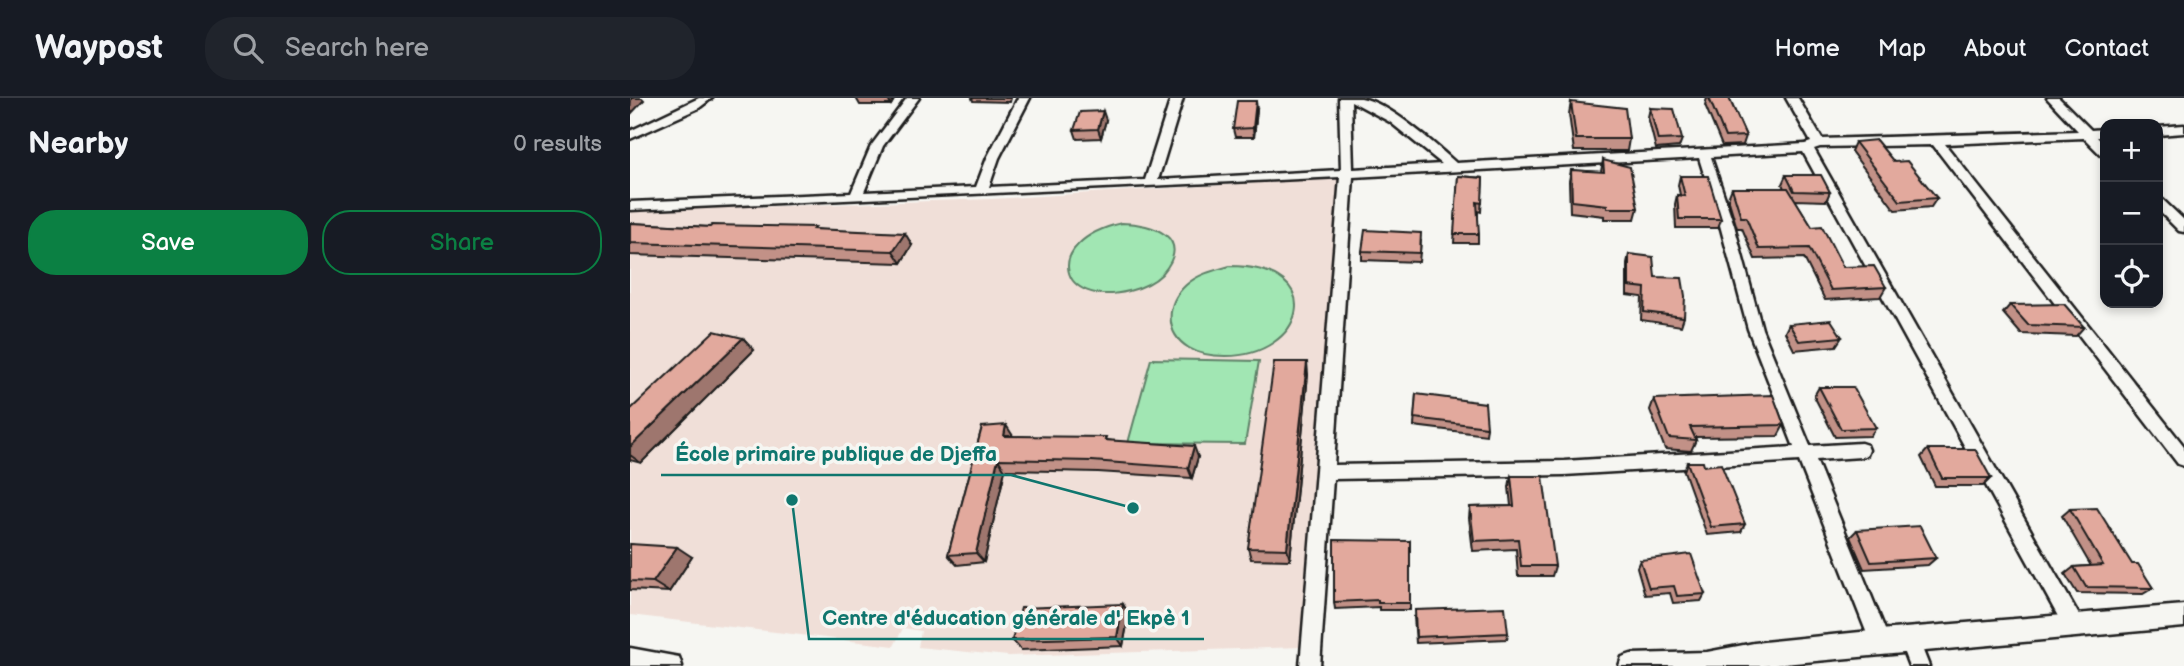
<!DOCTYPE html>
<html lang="en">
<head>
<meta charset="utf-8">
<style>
	:root { --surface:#171b24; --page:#20242c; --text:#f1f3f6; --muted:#9ea1a6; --line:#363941; --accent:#0b8043 }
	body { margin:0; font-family:"Balsamiq Sans",sans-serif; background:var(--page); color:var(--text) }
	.controls { position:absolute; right:21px; top:21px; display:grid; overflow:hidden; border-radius:14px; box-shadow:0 4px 10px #0003 }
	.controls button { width:63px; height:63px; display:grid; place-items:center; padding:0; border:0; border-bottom:2px solid var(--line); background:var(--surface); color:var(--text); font:35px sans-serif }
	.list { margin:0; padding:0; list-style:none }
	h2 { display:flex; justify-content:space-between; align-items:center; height:91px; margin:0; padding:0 28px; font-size:30px }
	h2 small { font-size:23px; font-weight:400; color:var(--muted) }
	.actions { display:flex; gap:14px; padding:21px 28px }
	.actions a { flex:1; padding:16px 0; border:2px solid var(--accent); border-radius:28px; text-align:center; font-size:24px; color:var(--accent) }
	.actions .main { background:var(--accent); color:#fff }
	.icon { flex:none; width:38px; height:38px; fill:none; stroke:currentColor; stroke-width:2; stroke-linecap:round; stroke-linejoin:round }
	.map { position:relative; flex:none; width:1554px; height:568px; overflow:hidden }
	header { display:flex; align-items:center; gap:42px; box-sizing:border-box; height:98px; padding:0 35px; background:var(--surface); border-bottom:2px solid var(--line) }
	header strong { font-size:33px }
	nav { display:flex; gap:38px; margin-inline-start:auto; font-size:24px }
	.search { width:490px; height:63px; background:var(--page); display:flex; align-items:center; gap:18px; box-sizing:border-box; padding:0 24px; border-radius:28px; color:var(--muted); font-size:26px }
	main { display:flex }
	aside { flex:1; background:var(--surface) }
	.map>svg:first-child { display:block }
</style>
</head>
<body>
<header>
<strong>Waypost</strong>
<div class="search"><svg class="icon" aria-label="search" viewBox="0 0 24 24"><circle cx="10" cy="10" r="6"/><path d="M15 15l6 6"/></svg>Search here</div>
<nav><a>Home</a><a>Map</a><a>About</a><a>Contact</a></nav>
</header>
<main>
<aside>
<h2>Nearby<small>0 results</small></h2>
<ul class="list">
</ul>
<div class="actions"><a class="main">Save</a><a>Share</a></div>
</aside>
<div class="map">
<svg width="1554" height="568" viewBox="0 0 1554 568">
	<rect width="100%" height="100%" fill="#f6f6f2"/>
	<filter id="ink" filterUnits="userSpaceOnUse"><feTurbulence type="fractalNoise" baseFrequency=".0143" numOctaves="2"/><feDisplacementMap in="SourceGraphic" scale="14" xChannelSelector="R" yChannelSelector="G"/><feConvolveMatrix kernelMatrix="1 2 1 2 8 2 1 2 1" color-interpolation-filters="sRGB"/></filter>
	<g filter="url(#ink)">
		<path fill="#f0dfd8" d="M709,80l-37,469 -294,9 -90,-9 3,-16 -18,-3 -9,18 -264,-31v-404l361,-12z"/>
		<path fill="#a1e6b3" stroke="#5e8168" stroke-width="2" d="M492,125c31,0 72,15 40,51 -9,9 -21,14 -33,17 -69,18 -90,-49 -7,-68z
			M600,168c102,1 74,91 -5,90 -12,0 -26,-2 -36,-8 -25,-15 -23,-45 -3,-63 12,-11 29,-15 44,-19z
			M521,261l108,2 -14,83 -117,-1z"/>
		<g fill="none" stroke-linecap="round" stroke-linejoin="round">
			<defs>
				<path id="minor" d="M69,0h13l-13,10 -69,31v-8z
					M277,0h12l-36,48 -19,46 112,-5 11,-29 31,-60h12l-31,60 -10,29 156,-7 26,-82h12l-25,82 183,-10 -2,-72c7,0 15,0 22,0 27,4 75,47 95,65l349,-19 6,-2 -25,-44h12l24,41 256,-8 -31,-33h12l32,32 14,-1v8h-8l8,8v11l-4,-1 -17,-17 -139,6 239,302v20l-6,-2 -245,-319 -113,2 -6,2 266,468 3,7 -3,7 -7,2 -7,-2 -263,-479 -92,5 23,68 28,104 48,117 51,-3 6,2 2,5 -2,5 -6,2 -45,3 74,182 -3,7 -7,3 -7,-3 -74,-188 -235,14 -231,4 -13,187h-20l40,-489 -710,33v-8l221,-9 20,-47zM721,3l39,21 52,42 -89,5zM1069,60l21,67 28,104 46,118 -230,14 -230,4 19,-288z
					M1554,27v8l-26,2v-8z
					M1528,101l5,1 21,20v12l-5,-1 -21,-21z
					M1279,532l7,3 13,33h-20l-10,-26 3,-7z"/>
				<path id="tertiary" d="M1554,507v22l-421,39h-144l3,-9 9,-3 76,-2 47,-9 126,-13z
					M0,550l49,9 3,9h-52z"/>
			</defs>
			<use href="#minor" stroke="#1c1c1c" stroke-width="5"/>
			<use href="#tertiary" stroke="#1c1c1c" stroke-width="5"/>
			<use href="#minor" fill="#f6f6f2" fill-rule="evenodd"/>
			<use href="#tertiary" fill="#f6f6f2" fill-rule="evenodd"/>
		</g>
		<path fill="#c29187" stroke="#1c1c1c" stroke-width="2" d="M226,0h39l-4,7h-31z
			M342,0h39l-1,4 -37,-1z
			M1077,0h22l17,38 -3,9 -21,1 -17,-41z
			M941,4l58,37 -2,12h-53l-5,-37z
			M1020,10l32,31 -3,8 -23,2 -8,-32z
			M627,11l-3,28h-19l-2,-8z
			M476,22l-5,18 -24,1 -3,-9z
			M1225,44l39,20 43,36 -6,9 -36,3 -44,-59z
			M973,62l35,48 -3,11h-31v-3l-34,-4 -1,-31 2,-11 30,2z
			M1156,77l44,17 -4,9 -31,-1 17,27 31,40 43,20 -6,10 -55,3 -21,-42 -49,1 -13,-31h-5l-9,-30 4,-10h52l-2,-4z
			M828,78l25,2 -2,34 -3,-1v32h-24z
			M1050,78l41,43 -3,9h-42l-1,-24 2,-9h3l-2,-10z
			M0,125l80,4 106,2 96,16 -11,18 -271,-8z
			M791,143l-2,21 -57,-2v-9z
			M999,156l26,23 29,40 -3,9 -40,-6 1,-23 -15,-2v-32z
			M1380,207l74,22 -8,9 -55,-2 -18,-21z
			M1159,226l53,13 -6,9 -42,4 -9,-18z
			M113,240l11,12 -113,113 -11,-3v-50z
			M678,276l-18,186 -39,-1 -3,-11z
			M1189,289l57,41 -6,8 -35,1 -21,-41z
			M786,296l71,33 -1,8 -72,-9z
			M1024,301l130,26 -6,11 -83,1 1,3 -5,11 -26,-2 -15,-39z
			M352,329l31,9 94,4 91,17 -6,21 -94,-6 -93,-2 -21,92 -27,3 -9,-10z
			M1298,351l63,29 -8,8h-48l-14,-29z
			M1057,364l17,4 41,58 -4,8 -34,3 -23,-64z
			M881,378l44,90 -3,10h-34l-2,-27 -43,2 -4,-33 1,-11 41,-1 -2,-19z
			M1440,411l62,55 21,24 -10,6 -66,-1 -12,-19 9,-7 17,-1 -29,-50z
			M1227,432l79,28 -8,7 -64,4 -14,-32z
			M780,443v69h-31v-3l-44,2 -1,-7z
			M0,446l62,13 -23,35 -39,-2z
			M1010,462l65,34 -4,7 -28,2 -3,-10 -25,2 -8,-28z
			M499,516l-6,32 -102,4 -9,-10z
			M784,519l94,16 -1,6 -91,4z"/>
		<path fill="#9e766e" stroke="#1c1c1c" stroke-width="2" d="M1,0h11l2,2 -14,15z
			M257,0h8l-4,7z
			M626,3l1,8 -3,28 -1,-9z
			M473,13l3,9 -5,18 -3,-9z
			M275,135l7,12 -11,18 -8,-12z
			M113,240l11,12 -113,113 -11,-8v-8z
			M677,264l1,12 -18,186 -3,-11z
			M376,327l7,11h-9z
			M564,348l4,11 -6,21 -4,-10z
			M368,361l7,11 -21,92 -8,-9z
			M47,449l15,10 -23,35 -16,-10z
			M493,506l6,10 -6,32 -6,-9z"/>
		<path fill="#e2a99d" stroke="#1c1c1c" stroke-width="2" d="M1079,0h20l17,38 -21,1z
			M607,3h19l-3,27 -20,1z
			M941,4l54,6 4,31h-53z
			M1020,10l24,1 8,30 -24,1z
			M473,13l-5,18 -24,1 6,-18z
			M1246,42l18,22 13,-1 30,37 -37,3 -45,-59z
			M973,62l27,7 8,41h-31v-3l-35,-4 -1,-31 33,2z
			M1156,77h35l9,17 -36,-1z
			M828,78l25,2 -1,25 -5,-1 2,32h-25z
			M1050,78h28l13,43h-42l-2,-24 8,1z
			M1102,90h56l24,39 10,-1 21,41 31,-1 12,21 -55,3 -22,-42 -50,1 -13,-32h-5z
			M0,125l80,4 2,-2 103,2 -2,2 92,4 -12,18 -263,-8z
			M735,132l56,3 -1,20 -58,-2z
			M999,156l24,3 2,20 27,1 3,18 -1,21 -40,-5 1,-24 -16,-2z
			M1434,206l20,23 -56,-2 -18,-20z
			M1201,222l11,17 -43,4 -10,-17z
			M84,233l29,7 -113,109v-37z
			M644,264h33l-20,187 -39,-1z
			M1189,289h34l23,41 -35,1z
			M786,296l69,9 2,24 -73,-9z
			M1143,297l11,30 -94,2 6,13 -27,-2 -15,-39z
			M376,327l-2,11 102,1 -1,3 89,6 -6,22 -96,-7 -94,-2 -22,94 -28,2 34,-128z
			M1298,351h47l16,29h-49z
			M1057,364h16l1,4 17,-2 24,60 -34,3z
			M881,378h32l12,90h-34l-3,-27 -44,2 -4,-34 44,-1z
			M1467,410l35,56h6l15,24 -67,-1 -12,-20 29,-2 -33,-56z
			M1290,428l16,32 -65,4 -14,-32z
			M704,442l76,1v62h-32v-3l-44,2z
			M0,446l47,3 -24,35 -23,-1z
			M1061,456l14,40 -28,2 -3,-10 -25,2 -9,-28z
			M493,506l-6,33 -105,3 9,-32z
			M875,509l3,26 -92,4 -1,-27z"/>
	</g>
	<path fill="none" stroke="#0f766e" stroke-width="2.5" d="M503 410L381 377H31M162 402L179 541H574"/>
	<g fill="#0f766e" stroke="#f6f6f2" stroke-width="2.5">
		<circle cx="503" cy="410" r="7"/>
		<circle cx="162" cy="402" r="7"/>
	</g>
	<g font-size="21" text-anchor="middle" font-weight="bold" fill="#0f766e" stroke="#f6f6f2" stroke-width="7" stroke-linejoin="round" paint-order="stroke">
		<text x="206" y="363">École primaire publique de Djeffa</text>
		<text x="376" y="527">Centre d'éducation générale d' Ekpè 1</text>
	</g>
</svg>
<div class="controls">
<button>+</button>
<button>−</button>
<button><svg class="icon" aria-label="locate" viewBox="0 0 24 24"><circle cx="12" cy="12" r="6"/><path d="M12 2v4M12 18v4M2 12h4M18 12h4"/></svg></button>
</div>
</div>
</main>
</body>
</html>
